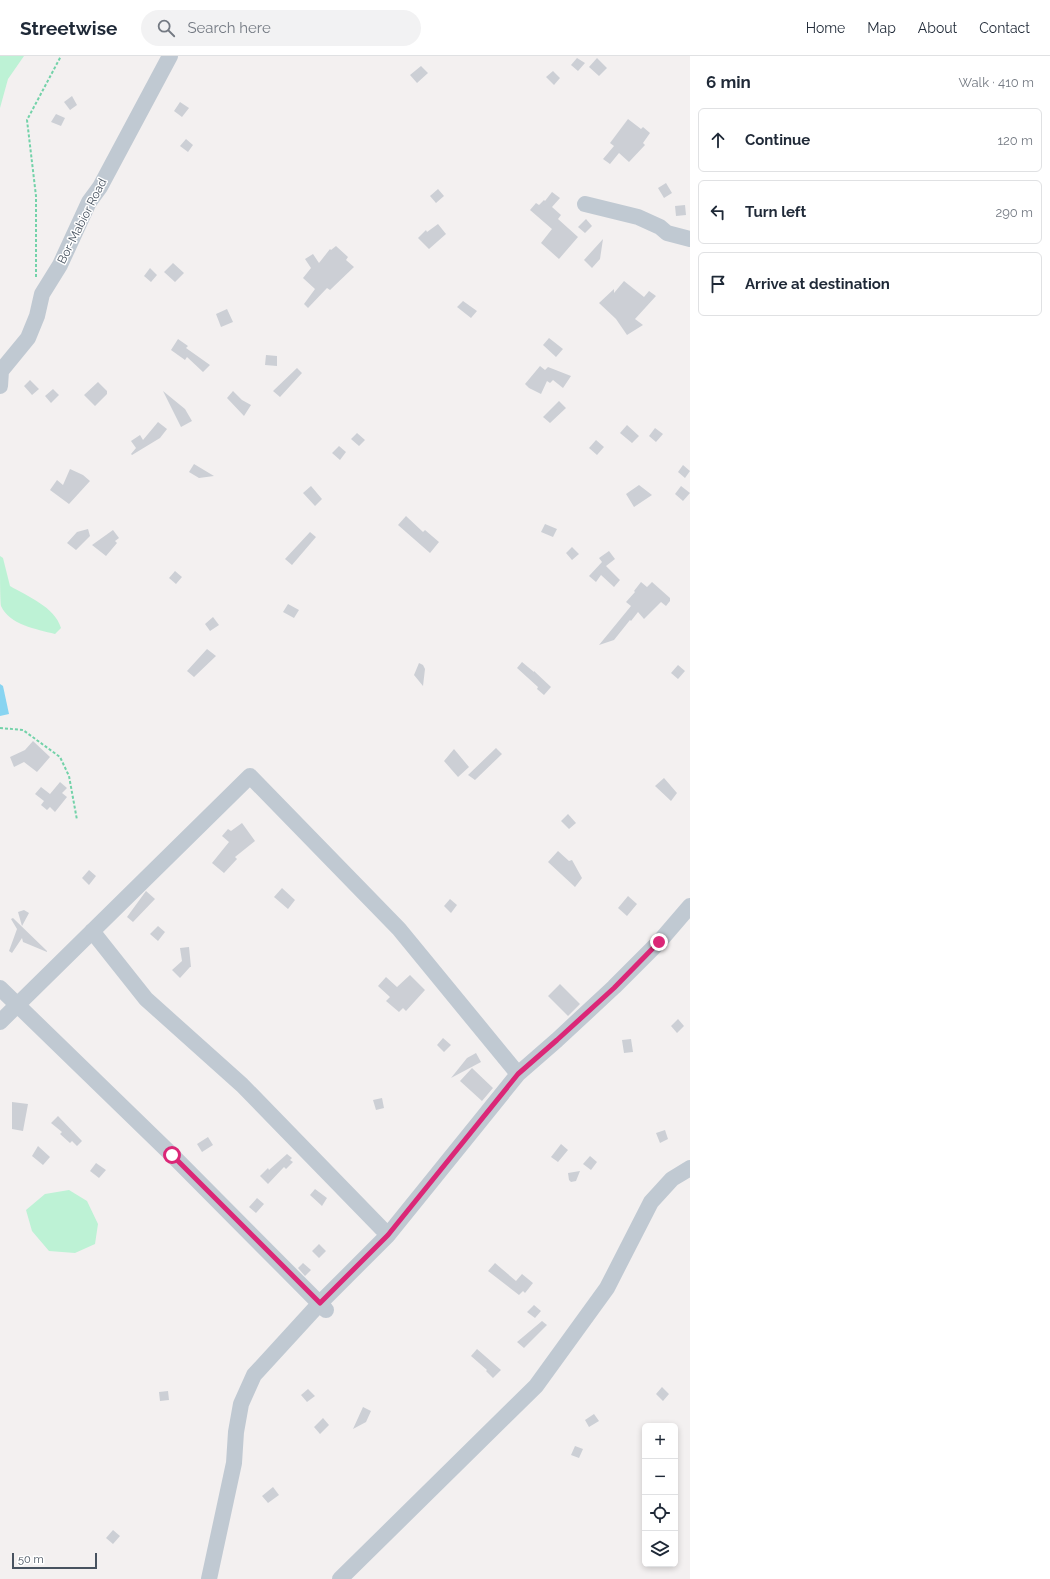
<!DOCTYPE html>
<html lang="en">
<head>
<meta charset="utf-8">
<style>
	:root { --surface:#fff; --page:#f2f2f3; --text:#1f2937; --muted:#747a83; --line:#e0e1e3 }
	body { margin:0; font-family:Raleway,sans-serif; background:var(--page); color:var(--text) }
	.controls { position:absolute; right:12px; bottom:12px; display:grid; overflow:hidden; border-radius:6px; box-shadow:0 2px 6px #0003 }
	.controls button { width:36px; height:36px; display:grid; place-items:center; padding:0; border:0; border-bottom:1px solid var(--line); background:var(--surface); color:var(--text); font:20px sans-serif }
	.scale { position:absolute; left:12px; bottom:10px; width:85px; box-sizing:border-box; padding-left:4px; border:2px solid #47525f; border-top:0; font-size:11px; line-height:14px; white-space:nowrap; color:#47525f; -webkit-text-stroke:3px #fff; paint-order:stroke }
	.stop { position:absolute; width:12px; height:12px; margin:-9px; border:3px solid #db2777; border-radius:50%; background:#fff }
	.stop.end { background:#db2777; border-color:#fff; box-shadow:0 1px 4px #0008 }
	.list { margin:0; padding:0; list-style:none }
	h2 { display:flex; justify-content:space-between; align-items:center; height:52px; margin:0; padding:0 16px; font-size:17px }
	h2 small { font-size:13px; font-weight:400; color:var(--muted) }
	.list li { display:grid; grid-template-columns:26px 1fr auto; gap:12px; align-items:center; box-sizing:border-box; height:64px; margin:0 8px 8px; padding:0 8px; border:1px solid var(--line); border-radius:6px }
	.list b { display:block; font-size:15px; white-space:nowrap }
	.list em { font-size:13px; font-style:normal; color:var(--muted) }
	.icon { flex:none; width:22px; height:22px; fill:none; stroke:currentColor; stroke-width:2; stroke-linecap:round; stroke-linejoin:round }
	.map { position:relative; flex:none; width:690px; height:1523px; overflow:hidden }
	header { display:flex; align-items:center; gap:24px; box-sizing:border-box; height:56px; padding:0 20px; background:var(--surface); border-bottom:1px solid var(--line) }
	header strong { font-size:19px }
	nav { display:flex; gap:22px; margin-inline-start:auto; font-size:14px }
	.search { width:280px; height:36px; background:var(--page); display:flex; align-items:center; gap:10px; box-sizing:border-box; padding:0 14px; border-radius:22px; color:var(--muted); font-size:15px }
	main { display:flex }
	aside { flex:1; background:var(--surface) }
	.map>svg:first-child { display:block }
</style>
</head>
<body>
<header>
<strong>Streetwise</strong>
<div class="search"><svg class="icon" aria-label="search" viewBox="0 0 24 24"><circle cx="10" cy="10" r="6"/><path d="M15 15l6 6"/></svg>Search here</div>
<nav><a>Home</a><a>Map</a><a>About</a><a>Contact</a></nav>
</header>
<main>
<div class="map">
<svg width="690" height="1523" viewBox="0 0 690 1523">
	<rect width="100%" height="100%" fill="#f3f0f0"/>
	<path fill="#bdf2d5" d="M0,0h24l-16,23 -8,29z
		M0,500l3,2 7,28c17,10 45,21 51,42l-6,6c-19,-5 -45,-9 -54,-28 -1,-6 -1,-41 -1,-50z
		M69,1134l18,11 11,23 -3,20 -20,9 -26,-2 -17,-20 -6,-21 19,-16z"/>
	<path fill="#88d4f1" d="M0,628l3,2 6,28 -9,2z"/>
	<path fill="#cccfd5" d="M577,2l8,5 -7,8 -7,-6z
		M597,2l10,10 -8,8 -10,-9z
		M421,10l7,7 -11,10 -7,-8z
		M553,15l7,7 -6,7 -8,-8z
		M72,40l5,9 -7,5 -6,-8z
		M180,46l9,6 -7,9 -8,-6z
		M56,58l9,4 -4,8 -10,-4z
		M628,63l13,10 2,-2 7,6 -7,10 2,2 -16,17 -10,-9 -9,11 -7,-5 11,-13 -4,-3z
		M186,83l7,6 -5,7 -8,-6z
		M666,127l6,10 -8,5 -6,-10z
		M438,133l6,7 -8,7 -6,-7z
		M552,136l8,6 -8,9 9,8 -3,4 20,18 -19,22 -18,-16 11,-14 -22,-19 6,-7 3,2 5,-5 1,1z
		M685,149l1,10 -10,1 -1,-10z
		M586,163l6,7 -7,7 -7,-6z
		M438,168l8,10 -17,15 -11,-11 8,-8 1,2z
		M603,183l-3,20 -8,9 -8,-8z
		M336,190l12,11 -2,3 8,7 -24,23 -3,-2 -19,20 -4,-4 11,-15 -12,-11 8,-10 -6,-9 8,-5 6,9 11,-14 1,1z
		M173,207l11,10 -9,9 -11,-10z
		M150,212l7,7 -6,7 -7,-6z
		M624,225l20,16 5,-6 7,5 -21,23 8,6 -16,10 -11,-16 -17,-16 15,-14v4z
		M463,245l14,10 -6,7 -14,-11z
		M227,253l6,13 -12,5 -5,-13z
		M549,282l14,11 -7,8 -13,-12z
		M178,283l10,7 -2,2 24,17 -7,7 -16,-15 -2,3 -14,-10z
		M266,299l11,1v10l-12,-1z
		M540,310l5,4 3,-3 23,9 -8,12 -10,-8 -3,3 -3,-2 -6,13 -12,-6 -4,-4z
		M297,312l5,5 -22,24 -7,-6z
		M30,324l9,9 -7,6 -8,-9z
		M98,326l9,9v3l-12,12 -11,-11z
		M53,333l6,6 -8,8 -6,-7z
		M163,335l22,18 7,12 -11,6z
		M233,335l9,9 9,5 -7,11 -17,-18z
		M559,345l7,7 -16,15 -7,-6z
		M158,366l9,7 -7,9 -28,17 -1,-1 5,-6 -5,-7 9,-6 3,5z
		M627,369l12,11 -7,7 -12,-10z
		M655,372l8,6 -7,8 -7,-6z
		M357,377l8,7 -6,6 -8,-7z
		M596,384l8,7 -7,8 -8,-7z
		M339,390l7,6 -6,8 -8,-7z
		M194,408l20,12 -15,2 -10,-6z
		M683,409l7,6 -5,7 -7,-6z
		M70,413l13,6 7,6 -21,23 -19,-14 7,-10 6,5z
		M639,429l13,10 -18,12 -8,-13z
		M311,430l11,13 -7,7 -12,-13z
		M681,430l9,7 -7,8 -8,-7z
		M406,460l17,16 2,-2 14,12 -9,11 -32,-28z
		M545,468l12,5 -4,8 -12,-5z
		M88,473l2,7 -14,14 -9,-7 10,-11z
		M113,474l6,8 -4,3 2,2 -11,13 -14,-11z
		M310,476l6,5 -24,28 -7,-6z
		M572,491l7,7 -7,6 -6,-7z
		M609,495l6,8 -9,7 14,14 -6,7 -13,-12 -5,7 -7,-6 13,-14 -3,-4z
		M175,515l7,6 -6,7 -7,-6z
		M641,526l6,5 5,-5 18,16v3l-4,5 -5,-4 -17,17 -6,-7 -7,9 -1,-1 -16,20 -15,5 32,-39 -5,-4 9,-10 -1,-1z
		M288,548l11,6 -5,8 -11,-6z
		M213,561l6,8 -9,6 -5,-7z
		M207,593l9,7 -22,21 -7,-6z
		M522,606l12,10v-1l17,16 -7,8 -7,-6 1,-2 -21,-19z
		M419,607l4,2 2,4 -2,17 -9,-11z
		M678,609l7,6 -7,8 -7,-6z
		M33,685l17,16 -13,15 -13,-10 -10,5 -4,-10 15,-7z
		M496,692l6,6 -27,26 -7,-5z
		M454,693l15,18 -11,10 -14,-16z
		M664,722l13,15 -6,8 -16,-15z
		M60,726l7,6 -5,5 5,4 -12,15 -5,-5 -3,3 -6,-5 3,-4 -9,-7 6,-7 9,7z
		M568,758l8,9 -7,6 -8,-8z
		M242,767l13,18 -20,16 2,2 -13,14 -12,-10 17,-21 -7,-6 6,-7 3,2z
		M558,795l11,10 3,-1 10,18 -7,9 -27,-25z
		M89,814l7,6 -7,9 -7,-7z
		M282,832l13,12 -7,9 -14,-12z
		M146,835l9,8 -22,23 -6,-5z
		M628,840l9,8 -10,12 -9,-8z
		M450,843l7,6 -6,8 -7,-7z
		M24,854l5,3 -7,13 -4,-14z
		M13,862l34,33v1l-24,-10 -1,-4 -10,15 -3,-2 8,-22 -6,-10z
		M158,870l7,6 -7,9 -8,-7z
		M189,891l2,20h-1l-10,11 -8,-8 10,-9 -2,-13z
		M410,919l15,15 -19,21 -3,-3 -4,4 -13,-11 4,-4 -12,-11 8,-9 11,10z
		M560,928l20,20 -12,12 -20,-20z
		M678,963l6,7 -7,7 -6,-7z
		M443,982l8,7 -7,7 -7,-7z
		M631,983l2,13 -9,1 -2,-13z
		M476,997l5,9 -30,16 16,-20z
		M472,1012l21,20 -11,13 -22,-20z
		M382,1042l2,10 -8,2 -3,-10z
		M12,1046l16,2 -5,27 -11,-2z
		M58,1060l24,25 -5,5 -5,-5 -2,2 -10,-9 2,-2 -11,-9z
		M665,1074l3,9 -8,4 -4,-10z
		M208,1081l5,8 -11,7 -5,-8z
		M561,1088l7,6 -10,12 -7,-5z
		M38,1090l12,11 -7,8 -11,-9z
		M287,1098l5,4 -2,2 3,2 -7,7 -2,-2 -16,17 -8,-8 8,-8 1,2z
		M590,1100l7,6 -6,8 -8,-6z
		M96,1107l10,7 -7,8 -9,-7z
		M580,1115l-4,10 -5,1 -2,-2 -1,-7z
		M315,1133l12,9 -5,8 -12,-11z
		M257,1142l7,6 -8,9 -7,-6z
		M319,1188l7,7 -7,7 -7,-7z
		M303,1207l8,7 -6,6 -7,-8z
		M495,1207l21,18 6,-7 11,9 -8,10 -2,-2 -4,4 -31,-24z
		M534,1249l7,6 -6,7 -8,-6z
		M542,1265l5,4 -23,23 -7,-6z
		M477,1293l24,21 -8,8 -7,-7 1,-1 -16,-14z
		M662,1331l7,7 -6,7 -7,-7z
		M308,1333l7,7 -8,6 -6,-7z
		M168,1335l1,9 -9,1 -1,-9z
		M363,1351l8,4 -5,11 -13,7z
		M594,1358l5,7 -10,6 -4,-7z
		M323,1362l6,7 -9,9 -6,-7z
		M575,1390l8,3 -4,9 -8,-3z
		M273,1431l6,8 -11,8 -6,-7z
		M113,1474l7,6 -7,8 -7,-6z"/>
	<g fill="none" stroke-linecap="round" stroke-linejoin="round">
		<path stroke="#73d2a9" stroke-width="2" stroke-dasharray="3 2" stroke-linecap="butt" d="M36,221v-81l-9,-76 34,-64
			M0,672l23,2 37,27 9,19 8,44"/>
		<path stroke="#c0c9d2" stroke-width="16" d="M585,148l53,13 22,10 7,6 23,6
			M0,330l1,-15 27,-33 9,-22 5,-22 18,-29 29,-63 11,-15 70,-131
			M92,875l54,68 96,86 146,150
			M0,932l172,167 154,155
			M0,966l250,-246 149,153 119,145
			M209,1523l25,-116 2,-31 5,-28 13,-29 66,-72 68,-68 130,-161 39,-34 57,-53 45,-45 31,-36
			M340,1523l196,-193 71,-98 44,-86 21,-23 18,-11"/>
	</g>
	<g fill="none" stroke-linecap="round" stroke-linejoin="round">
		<path stroke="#db2777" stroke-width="5" d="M172,1099l148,148 68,-68 130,-161 39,-34 57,-52 45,-46"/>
	</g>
	<g text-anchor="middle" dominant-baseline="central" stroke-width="3" stroke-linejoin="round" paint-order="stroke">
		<g font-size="12" fill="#47525f" stroke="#fff">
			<text transform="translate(82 165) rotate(-63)">Bor-Mabior Road</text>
		</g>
	</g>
</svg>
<div class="controls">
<button>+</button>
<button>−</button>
<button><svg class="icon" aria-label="locate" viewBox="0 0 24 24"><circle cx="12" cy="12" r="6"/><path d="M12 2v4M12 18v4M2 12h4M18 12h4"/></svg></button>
<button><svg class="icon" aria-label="layers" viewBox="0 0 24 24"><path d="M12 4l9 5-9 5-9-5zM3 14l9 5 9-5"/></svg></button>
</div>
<div class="scale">50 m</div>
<div class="stop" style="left:172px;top:1099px"></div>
<div class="stop end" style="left:659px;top:886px"></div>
</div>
<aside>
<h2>6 min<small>Walk · 410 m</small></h2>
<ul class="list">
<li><svg class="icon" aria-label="ahead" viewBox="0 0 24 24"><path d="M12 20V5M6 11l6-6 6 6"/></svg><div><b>Continue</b></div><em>120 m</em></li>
<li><svg class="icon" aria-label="left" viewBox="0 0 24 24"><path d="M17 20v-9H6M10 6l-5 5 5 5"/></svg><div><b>Turn left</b></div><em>290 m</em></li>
<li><svg class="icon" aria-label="arrive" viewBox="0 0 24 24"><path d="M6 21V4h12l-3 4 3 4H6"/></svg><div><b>Arrive at destination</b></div></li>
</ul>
</aside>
</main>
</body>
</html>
